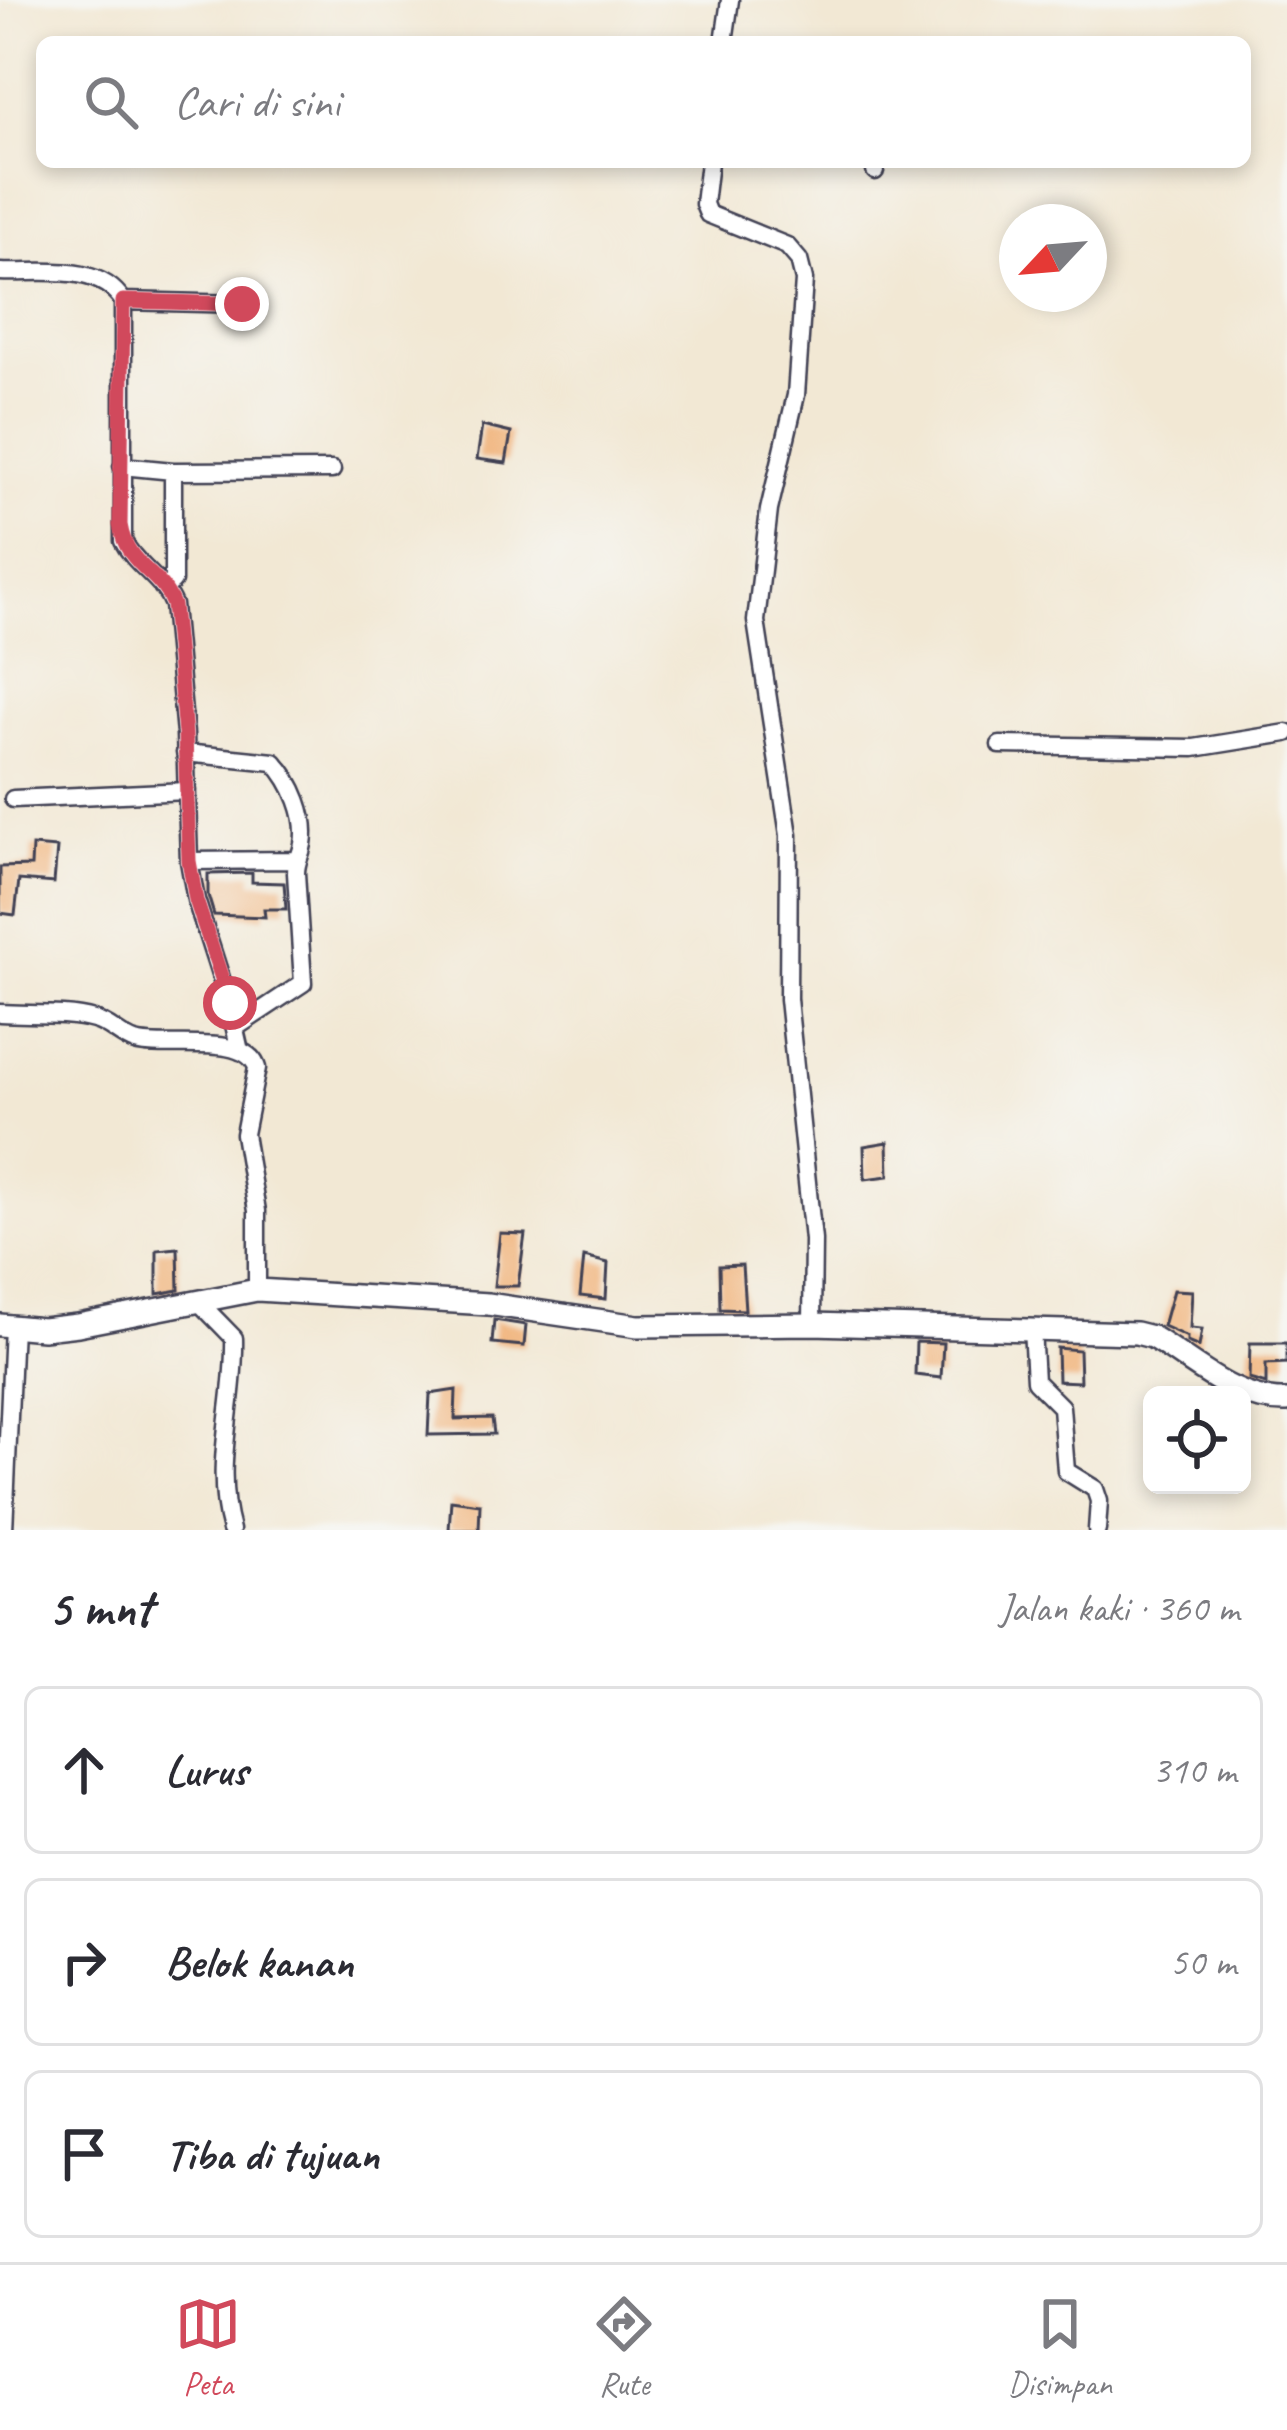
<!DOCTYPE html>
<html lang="id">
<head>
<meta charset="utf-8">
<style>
	:root { --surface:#fff; --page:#f7f7f7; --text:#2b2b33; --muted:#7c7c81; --line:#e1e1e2; --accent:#d1495b }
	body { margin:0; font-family:Caveat,sans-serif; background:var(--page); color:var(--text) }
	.controls { position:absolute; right:36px; bottom:36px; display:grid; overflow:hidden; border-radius:18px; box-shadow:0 6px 18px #0003 }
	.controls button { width:108px; height:108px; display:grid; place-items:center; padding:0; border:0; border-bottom:3px solid var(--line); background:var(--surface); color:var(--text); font:60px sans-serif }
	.compass { position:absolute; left:999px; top:204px; width:108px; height:108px; border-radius:50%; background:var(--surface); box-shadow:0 6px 18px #0003; rotate:244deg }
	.stop { position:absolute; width:36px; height:36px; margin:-27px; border:9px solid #d1495b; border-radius:50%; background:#fff }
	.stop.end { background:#d1495b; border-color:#fff; box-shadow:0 3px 12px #0008 }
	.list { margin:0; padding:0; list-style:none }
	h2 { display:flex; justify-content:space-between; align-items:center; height:156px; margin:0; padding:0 48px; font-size:51px }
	h2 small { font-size:39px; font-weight:400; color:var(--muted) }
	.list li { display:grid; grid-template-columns:78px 1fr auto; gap:36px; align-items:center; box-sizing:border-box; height:168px; margin:0 24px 24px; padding:0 24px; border:3px solid var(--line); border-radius:18px }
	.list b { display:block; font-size:45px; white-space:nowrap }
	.list em { font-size:39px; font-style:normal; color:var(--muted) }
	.icon { flex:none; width:66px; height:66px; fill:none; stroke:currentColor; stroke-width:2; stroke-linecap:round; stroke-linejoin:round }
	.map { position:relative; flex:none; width:1287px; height:1530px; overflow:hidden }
	.search { position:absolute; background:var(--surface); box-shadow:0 6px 18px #0003; left:36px; right:36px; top:36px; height:132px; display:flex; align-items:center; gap:30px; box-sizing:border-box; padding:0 42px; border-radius:18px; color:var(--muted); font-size:45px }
	.sheet { height:732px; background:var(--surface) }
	nav { display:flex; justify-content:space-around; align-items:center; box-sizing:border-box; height:168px; border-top:3px solid var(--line); background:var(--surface); font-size:33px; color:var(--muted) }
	nav a { display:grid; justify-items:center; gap:6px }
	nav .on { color:var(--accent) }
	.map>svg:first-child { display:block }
</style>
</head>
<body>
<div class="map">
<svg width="1287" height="1530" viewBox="0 0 1287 1530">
	<rect width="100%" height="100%" fill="#f6f6f2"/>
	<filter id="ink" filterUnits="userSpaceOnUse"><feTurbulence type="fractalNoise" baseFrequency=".00833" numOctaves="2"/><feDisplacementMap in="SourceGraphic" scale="24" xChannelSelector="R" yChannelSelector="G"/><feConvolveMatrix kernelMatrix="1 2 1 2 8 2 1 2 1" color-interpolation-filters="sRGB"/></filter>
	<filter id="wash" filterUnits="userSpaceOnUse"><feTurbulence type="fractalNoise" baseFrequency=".004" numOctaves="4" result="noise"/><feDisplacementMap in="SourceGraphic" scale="48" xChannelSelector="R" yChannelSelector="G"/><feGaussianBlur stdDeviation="2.7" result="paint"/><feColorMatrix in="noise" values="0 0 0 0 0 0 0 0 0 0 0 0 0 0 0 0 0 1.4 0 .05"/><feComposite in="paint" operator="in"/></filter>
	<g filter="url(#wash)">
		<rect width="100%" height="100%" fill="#f2e8d4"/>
		<g id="blocks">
			<path fill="#f1b47c" d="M482,426l29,7 -5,30 -29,-4z
				M32,846l25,2 -3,35 -35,-3 -4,35 -15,-2v-46l31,-1z
				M252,873v9l32,1 2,26h-22l1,8 -51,-2 -6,-20v-21z
				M888,1142l1,34 -24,3 -1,-33z
				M500,1233l25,1 -7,52h-24z
				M178,1248l1,42 -22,4v-44z
				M584,1257l24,6 -2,36 -26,-3z
				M742,1265l3,45 -25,-1 -1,-43z
				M1173,1290l19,1 -2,37 12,1 -3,18 -12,-5v-5l-24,-11z
				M494,1320l32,5 -2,21 -32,-3z
				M916,1342l27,1 -2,35 -26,-3z
				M1250,1343h37v20l-21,1v20l-17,-5z
				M1057,1348l22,2 1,32 -22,-1z
				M456,1390l-1,29 37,-1 2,16 -66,1 2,-41z
				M451,1500l29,4 -1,26h-30z"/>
		</g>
	</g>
	<g filter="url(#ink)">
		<use href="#blocks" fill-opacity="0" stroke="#414052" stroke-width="3"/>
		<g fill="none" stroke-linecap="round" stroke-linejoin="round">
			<defs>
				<path id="street" d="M724,42l6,-42
					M709,162l-5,42 4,10 79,32 12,14 5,20 -8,115 -27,115 -13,111 33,214 -1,164 25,241 -1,84
					M875,171l1,-9
					M0,272c41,2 98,-10 123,29v240c13,26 40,37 50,64l12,129 4,127 7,39 33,103 11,48
					M123,301l119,3
					M122,466l51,5v110l-8,7
					M173,471l159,-1
					M1000,745l194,3 93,-15
					M185,753l89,9c19,20 34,55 29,82 -2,12 -7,17 -7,29l7,110 -68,45
					M13,799l174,-8
					M189,861l107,-1
					M0,1013c30,2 66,-1 94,7 16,4 26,17 41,22 29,9 112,-10 122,26l-13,66 13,77v79
					M197,1300l37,38c2,66 -22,126 -3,192
					M1032,1329l3,52 26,26 5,64 29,18 4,12 -2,29
					M4,1530l9,-204"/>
				<path id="secondary" d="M0,1325l43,4 35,-4 179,-35 231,14 150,22 174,-2 324,9 16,4c42,25 84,66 135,64"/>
			</defs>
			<use href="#street" stroke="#414052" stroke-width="21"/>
			<use href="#secondary" stroke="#414052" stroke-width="26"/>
			<use href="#street" stroke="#fff" stroke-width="16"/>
			<use href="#secondary" stroke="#fff" stroke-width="21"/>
		</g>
	</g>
	<g fill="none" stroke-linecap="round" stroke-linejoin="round" filter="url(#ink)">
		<path stroke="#d1495b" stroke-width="15" d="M230,1003l-34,-103 -7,-39 -4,-127 -12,-129c-13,-35 -46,-37 -53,-80l3,-224 119,3"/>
	</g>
</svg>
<div class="controls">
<button><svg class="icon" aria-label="locate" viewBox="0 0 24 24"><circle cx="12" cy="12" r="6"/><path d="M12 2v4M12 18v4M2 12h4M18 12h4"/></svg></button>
</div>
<svg class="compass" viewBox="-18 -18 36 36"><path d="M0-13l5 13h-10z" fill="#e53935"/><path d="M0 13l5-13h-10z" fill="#7c7c81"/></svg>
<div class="stop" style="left:230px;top:1003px"></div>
<div class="stop end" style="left:242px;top:304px"></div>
<div class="search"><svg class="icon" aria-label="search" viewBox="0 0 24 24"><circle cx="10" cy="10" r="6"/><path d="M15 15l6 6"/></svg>Cari di sini</div>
</div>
<section class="sheet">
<h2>5 mnt<small>Jalan kaki · 360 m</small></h2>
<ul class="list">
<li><svg class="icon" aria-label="ahead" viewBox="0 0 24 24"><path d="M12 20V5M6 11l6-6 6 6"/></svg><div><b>Lurus</b></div><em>310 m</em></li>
<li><svg class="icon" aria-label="right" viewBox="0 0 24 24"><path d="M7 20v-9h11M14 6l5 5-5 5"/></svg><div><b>Belok kanan</b></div><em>50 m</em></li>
<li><svg class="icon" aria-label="arrive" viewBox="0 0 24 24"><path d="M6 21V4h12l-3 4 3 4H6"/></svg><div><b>Tiba di tujuan</b></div></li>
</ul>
</section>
<nav>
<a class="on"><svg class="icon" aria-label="map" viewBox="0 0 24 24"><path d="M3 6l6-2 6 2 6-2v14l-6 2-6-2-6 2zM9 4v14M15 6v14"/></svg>Peta</a>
<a><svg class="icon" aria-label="directions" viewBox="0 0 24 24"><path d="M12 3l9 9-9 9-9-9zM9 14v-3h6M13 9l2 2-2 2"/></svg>Rute</a>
<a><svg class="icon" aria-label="saved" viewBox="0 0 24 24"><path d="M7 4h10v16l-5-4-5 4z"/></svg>Disimpan</a>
</nav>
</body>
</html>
